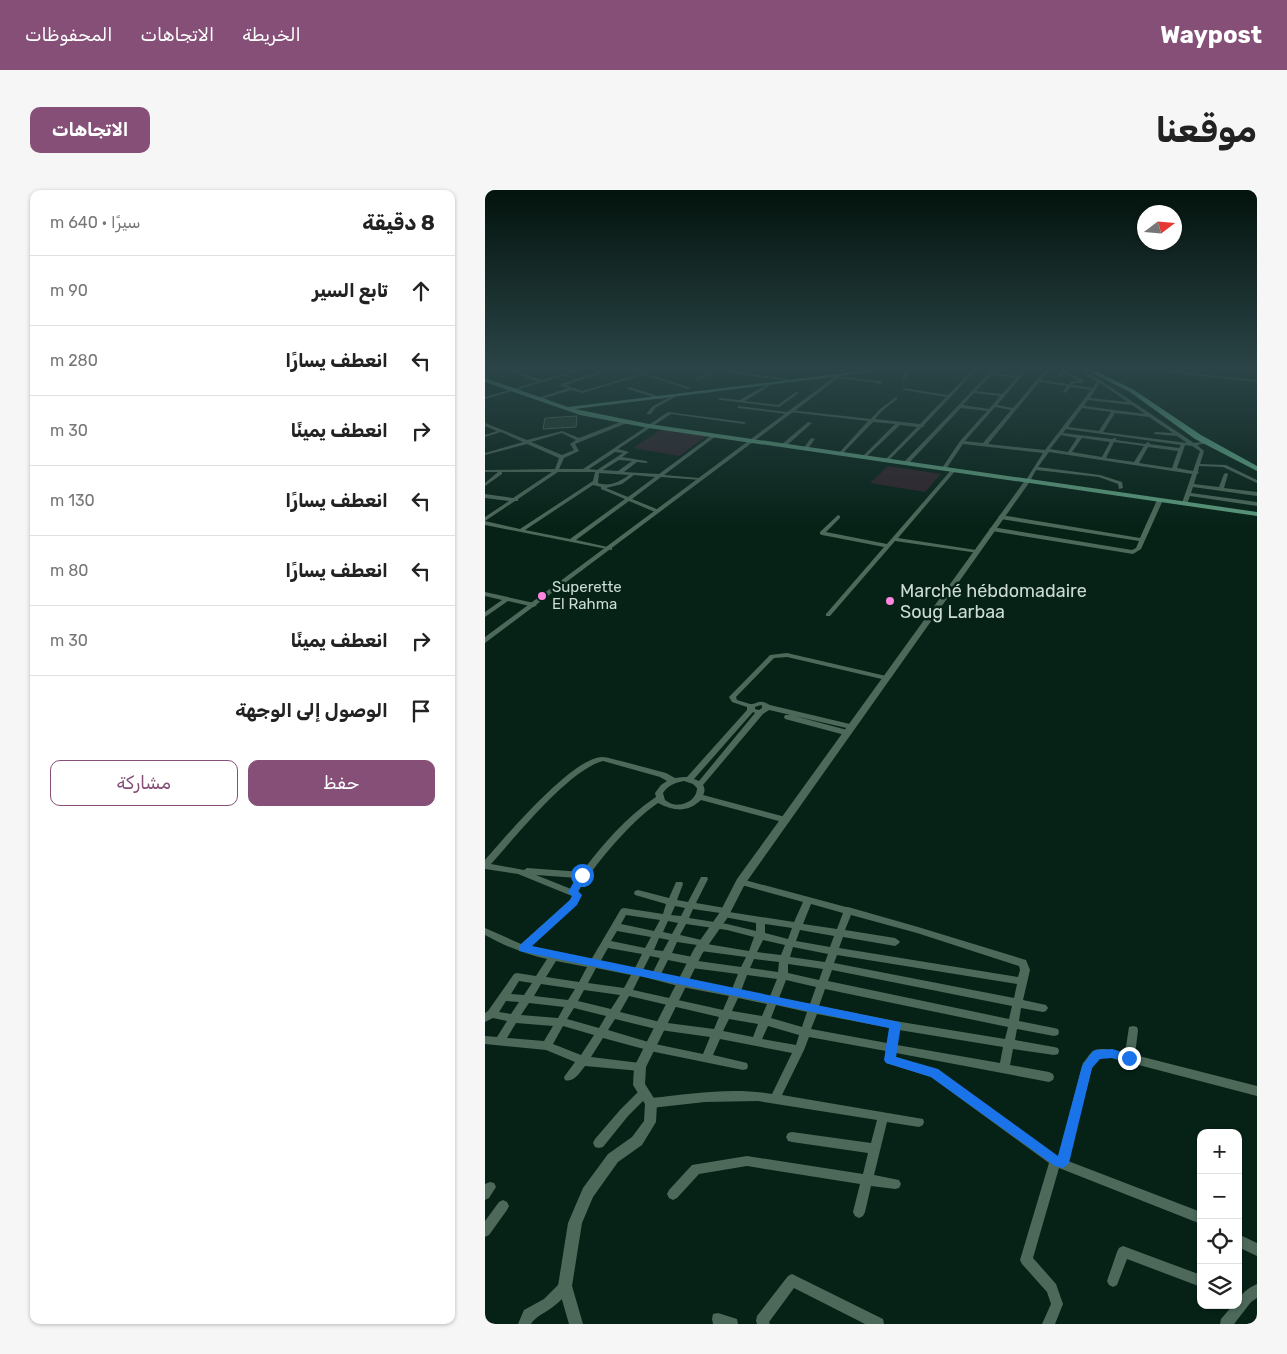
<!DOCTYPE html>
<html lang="ar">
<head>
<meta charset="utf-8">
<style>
	:root { --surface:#fff; --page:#f6f6f6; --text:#222; --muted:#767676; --line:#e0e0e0; --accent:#854f77 }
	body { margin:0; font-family:Rubik,"Noto Naskh Arabic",sans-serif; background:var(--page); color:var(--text); direction:rtl }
	.controls { position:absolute; right:15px; bottom:15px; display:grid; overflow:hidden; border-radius:10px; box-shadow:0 1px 4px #0004 }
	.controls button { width:45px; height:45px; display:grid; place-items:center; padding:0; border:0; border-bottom:1px solid var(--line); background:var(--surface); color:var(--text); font:25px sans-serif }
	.compass { position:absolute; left:652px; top:15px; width:45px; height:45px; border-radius:50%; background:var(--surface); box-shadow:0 1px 4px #0004; rotate:74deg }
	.stop { position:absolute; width:15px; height:15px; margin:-11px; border:4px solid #1a73e8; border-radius:50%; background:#fff }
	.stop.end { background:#1a73e8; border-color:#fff; box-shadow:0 1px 5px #0008 }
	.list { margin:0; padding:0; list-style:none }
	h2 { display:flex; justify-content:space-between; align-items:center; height:65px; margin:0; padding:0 20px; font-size:21px }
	h2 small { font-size:16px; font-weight:400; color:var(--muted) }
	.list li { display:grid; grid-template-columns:32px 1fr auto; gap:15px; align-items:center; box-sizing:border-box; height:70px; padding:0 20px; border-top:1px solid var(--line) }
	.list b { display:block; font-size:19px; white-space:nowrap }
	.list em { font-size:16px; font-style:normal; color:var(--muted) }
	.actions { display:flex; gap:10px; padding:15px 20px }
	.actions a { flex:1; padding:11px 0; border:1px solid var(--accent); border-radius:10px; text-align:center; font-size:18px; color:var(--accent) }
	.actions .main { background:var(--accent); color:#fff }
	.icon { flex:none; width:28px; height:28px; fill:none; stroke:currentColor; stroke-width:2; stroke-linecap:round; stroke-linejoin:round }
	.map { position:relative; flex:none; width:772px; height:1134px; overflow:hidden; direction:ltr; border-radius:10px }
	header { display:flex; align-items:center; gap:30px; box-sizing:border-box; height:70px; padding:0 25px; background:var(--accent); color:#fff }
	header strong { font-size:24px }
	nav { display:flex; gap:28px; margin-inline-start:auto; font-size:18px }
	.intro { display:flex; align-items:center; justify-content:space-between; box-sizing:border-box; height:120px; padding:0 30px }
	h1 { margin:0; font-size:35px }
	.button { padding:12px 22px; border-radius:10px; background:var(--accent); color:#fff; font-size:18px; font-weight:700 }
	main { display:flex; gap:30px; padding:0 30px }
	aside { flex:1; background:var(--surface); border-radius:10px; box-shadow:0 1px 4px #0004 }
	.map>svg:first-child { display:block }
</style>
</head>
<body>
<header>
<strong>Waypost</strong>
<nav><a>الخريطة</a><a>الاتجاهات</a><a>المحفوظات</a></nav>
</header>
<div class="intro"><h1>موقعنا</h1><a class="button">الاتجاهات</a></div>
<main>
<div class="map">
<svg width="772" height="1134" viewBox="0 0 772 1134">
	<rect width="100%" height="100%" fill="#062217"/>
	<path fill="#31232c" d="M177,239l45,7 -28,20 -46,-8z
		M403,276l53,8 -16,18 -55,-9z"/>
	<path fill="#1d392c" stroke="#526f60" d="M92,226l-1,11 -33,2 2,-11z"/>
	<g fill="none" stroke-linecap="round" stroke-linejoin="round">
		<path fill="#4c695a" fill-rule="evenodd" d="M15,177h5l37,13 28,-8 -13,-5c6,0 11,3 16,4 7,0 14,-4 21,-4l-109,32v-2l52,-15z
			M134,177h6l66,21 -3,1z
			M188,177l24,1 13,3 7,-4h5l-25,14h-1v-2l11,-6 -10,-3h-20z
			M323,177h11l28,4 -2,1z
			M423,177h4l-8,13h-2z
			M490,177h4l-55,58v2h-2l-34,34 -2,-1v-1l31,-32 -17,-2 -35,33 -2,-1v-1l32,-32 -22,-2 -32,33h-2v-2l29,-32 -78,-9 -2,-1 2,-1 81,9 9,-10 16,-12h1v2l-15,12 -7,8 45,5 26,-27 -42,-7h-1v-2l45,7z
			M510,177h4l-6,6 25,3 8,-9h4l-33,38 16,3 35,-41h4l-11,13 28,4 3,-3h8l-16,-8 -4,4h-2v-2l5,-5 21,10 -2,3h-8l-1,2 20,3 4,-7 -26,-14h5l24,13 94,63 14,-2v2l-11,2 7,6 -4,13 26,1 31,15v3l-34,-16 -24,-1 -1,6 1,1 -2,1 -3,10 25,3 5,-13 2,-1 2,1 -4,14 33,4v4l-64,-9 -2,6 66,9v4l-67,-10 -3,8h-4l-1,-1 10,-29 -143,-22 -11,15 62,8 22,7 1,6 -4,1 -1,-5 -19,-7 -63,-7 -6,11h-4v-1l17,-27 -80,-9 -17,25h-4v-1l18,-27 27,-30 -26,-3 -52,55h-4v-2zM506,185l25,3 -14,16 -26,-3zM554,192l28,4 -4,6 2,1 6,-6 20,3 -46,60 -57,-6zM615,193l28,19 -38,-4zM489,203l26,3 -11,13 -26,-4zM603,210l44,5 13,9 -61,-8zM510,217l16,3 -28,33 -18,-2zM597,218l29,4 -12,19 -31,-4zM630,223l34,4 24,16 -17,-1 -2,1v1l23,2 10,7 -84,-11zM581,239l115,16 -2,3 -30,-4 1,-1 -2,-1 -3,2 -29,-4v-2h-2l-2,1 -49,-6zM576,245l16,3 -9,14 -18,-3zM597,248l28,4 -8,15 -30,-5zM629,252l30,4 -10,16 -28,-4zM700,255l7,1 8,5 -7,20 -16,-3zM663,257l30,4 -6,17 -33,-5z
			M636,177h12l124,13v2z
			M119,180l1,2 -39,13 16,6 54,-16 3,1 -57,17 -10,-3 -34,10 -3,-1 33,-11 -7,-2v-2z
			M240,180l71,10 2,1 -2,1 -72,-10z
			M353,186l43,5 2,1 -5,3 -2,-1 1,-1 -40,-5v-2z
			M283,194l2,1 -1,1 -24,15 33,4 18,-13 3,1 -20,14 -59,-7 -2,-1 2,-1 20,2z
			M144,197l32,10 1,1 -3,1 -31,-10v-2z
			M189,205l3,1 -22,12 -4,6h-4v-1l6,-7z
			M254,216l48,6 2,1 -2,1 -49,-6v-2z
			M183,222l76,10 2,1 -2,1 -73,-10 -53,35 11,3 -7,5 24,4 2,1 -2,1 -9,-1 -13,10 35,2 53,-39 4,1 -52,39 35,3 2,1v1l-40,-3 -29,22 27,11v2h-4l-26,-11 -53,39 36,8v2l-127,-25v-4l35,8 73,-48 2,-9h-37l-40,27v2h-3l-30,20v-4l24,-16 -24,-3v-4l28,4 39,-26h-50v2l-17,12v-3l13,-11h-13v-2l70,-1 4,-11 -32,-14 -42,11v-2l38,-11 -22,-10 -16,5v-2l12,-4 -12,-5v-3l42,17 35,-9 17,7 44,-17h4v2l-52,21 4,7 -15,7 -5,11h24zM77,243l14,7 -6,4 4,6 -12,5 -31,-13zM130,262l8,1 -26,17 -8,-1zM134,270l13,1 -14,10 -15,-1zM114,283l30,2c-10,7 -19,12 -31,8zM149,285l21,2 -27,20 -22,-9 16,-4zM108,295l8,2v2l24,10 -55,40 -45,-9z
			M323,232l4,1 -27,24h-4v-2z
			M326,248l4,1 -8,11h-4v-1z
			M467,279l4,1 -58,68 78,12 3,2 -1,1 -83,-12 -65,75h-4v-2l58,-67 -62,-12 -2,-1v-2l18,-17 2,1v2l-14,14 61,12z
			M675,308l3,2 -22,49 -8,5 -141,-23 -3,-2 3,-2 140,23 4,-2 3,-7 -138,-22 -3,-2 3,-2 139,23 17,-38z
			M0,402l49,11 3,2 -3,2 -26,-6 -23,16v-5l17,-12 -17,-4z
			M302,463l99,23 3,2 -3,2 -99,-23 -13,1 -38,39 1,3c4,1 9,3 13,4 9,0 8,-5 18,0l2,1 84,20 1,2 -4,2 -82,-19 -6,4 -60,71c2,3 2,7 0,10l86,23 1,2 -1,2 -3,1 -85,-23c-14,13 -27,11 -43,3 -27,18 -63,61 -80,89l3,3 -5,9 -46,43 22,6 3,-2 3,1 1,2 32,6 30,-51 3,-1 39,6 3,-10 -31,-9 -1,-2 1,-2 3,-1 31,8 7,-16h6l1,2 -6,16 11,2 13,-25h6l1,2 -12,24 29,5 3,1 1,3 65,10 9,-20 -65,-18 -1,-2 1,-2 3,-1 105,28h2l70,20 108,33 4,10 -7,30 23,5 2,3 -2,3 -3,1 -22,-4 -2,13 35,7 4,1 1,3 -1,3 -4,1 -37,-7 -2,11 39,7 4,1 1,3 -1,3 -4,1 -41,-6 -3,16 39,7 4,2 1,3 -1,3 -4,2 -153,-29v4l42,13 120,87 25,-94c4,-4 7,-11 12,-13 8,-3 21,1 30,3l4,-26 4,-1 4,1 1,3 -3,25 122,31v10l-145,-38h-12l-8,10 -24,93 133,51v12l-142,-56 -26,90 23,26 7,20 -8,20h-13l9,-20 -4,-12 -25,-28 -2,-4 29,-97 -118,-86 -45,-14 -1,-3 1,-9 -77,-14 -5,13 -22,45 141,24 1,3 -1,3 -4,2 -32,-5 -13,53 25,5 2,4 -2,4 -4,1 -24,-3 -6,26 -2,4 -4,2 -4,-2 -2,-4 7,-28 -113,-18 -48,8 -22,24 -4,2 -4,-2 -2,-4 2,-4 23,-25 55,-9 116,18 5,-21 -76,-11 -4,-1 -2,-4 2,-4 4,-1 79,11 6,-23 -119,-19 -53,1 -54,6 -4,-2 -1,-3 1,-3 4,-2c40,-4 81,-11 121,-4l20,-41 -72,-14 -7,16 34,8 1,3 -1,3 -4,1 -88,-18 -52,-14 -12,19 49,6 4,1 1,3 -1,3 -4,1 -55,-5c-5,6 -11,17 -20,14l-1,-3 11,-15 -29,-12 -61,-6v-8l12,1 10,-16 -14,-3 -8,4v-9l3,-2 26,-37 3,-1 19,3 11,-17c-22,-5 -42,-13 -62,-24v-7l36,16 49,-44 2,-4 -54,-22 -33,-5v-9c21,-24 87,-102 117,-103 6,0 13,3 19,4 15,4 30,8 45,12l9,5 9,-1h3l60,-67v-3l-15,-5 -3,-5 1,-1 40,-41zM276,515l1,1v2l-3,2 -4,-1v-2zM268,522l2,1 -56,68 -5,-2zM118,571l57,16 7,4 -6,4 -6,8 1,4c-29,19 -54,48 -74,75l-55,-4 -3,2 -33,-6c24,-27 79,-95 112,-103zM199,591l9,3 4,4c0,12 -14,19 -25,16 -3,-1 -5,-3 -7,-4l-2,-7c5,-8 12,-10 21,-12zM51,685l42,3 -7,11zM326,714l32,9 -6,16 -34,-5zM190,716l10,2 -4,8 -10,-1zM208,719l27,4 1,3 3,1 32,6v8l-29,-7 -38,-6zM141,725l34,5 -6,11 -33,-7zM366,725l66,18 102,33 1,4 -2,7 -179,-29 4,-11 52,9 3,-2 2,-2 -2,-2 -3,-2 -50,-8zM183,731l10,2 -6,11 -9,-2zM201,734l41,6 27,7 -5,14 -42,-7 -1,-3 -26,-6zM280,734l27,4 -4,11 -23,-6zM315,740l34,6 -4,11 -34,-6zM132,741l34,6 -6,11 -34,-7zM174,748l10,2 -6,11 -9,-1zM278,750l22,5 -4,10 -24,-3zM192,752l20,3 -1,2 2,3 3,1 45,6 -5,10 -43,-6 -2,-3 -3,-1 -21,-4zM308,757l35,7 -3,8 -35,-5zM123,758l34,6 -7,14 -35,-6zM352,765l180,29 -3,14 -180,-35zM165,766l10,2 -7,14 -10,-2zM269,769l25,3 -1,10 -28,-4zM183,770l20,4 1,3 3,1 46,6 -6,15 -50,-10 -21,-5zM71,771l31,6 -8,15 -33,-5zM303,774l35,5 -4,11 -31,-7zM111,778l35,7 -7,13 -36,-5zM347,780l180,36 -3,13 -181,-38zM262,785l30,4 -7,17 -29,-5zM155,786l42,11 47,9 -6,14 -90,-20zM301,790l30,7 -6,17 -31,-6zM34,791l13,2 -8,12 -13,-1zM56,794l34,5 -7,11 -34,-4zM340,799l183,38 -3,12 -110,-18 -76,-15zM99,800l36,5 -9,14 -33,-8zM144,806l90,21 -5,12 -54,-7 -40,-10zM253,808l29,6 -5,12 -30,-5zM21,811l13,1 -8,12 -12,-2zM44,813l35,4 -6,11 -37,-3zM291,815l31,7 -5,15 -31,-9zM89,818l32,8 -7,12 -32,-9zM332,824l73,14 -3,15 -76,-14zM130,829l45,11 50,7 -7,17 -48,-10 -47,-14zM244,829l29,5 -5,13 -30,-6zM31,833l37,3 -9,15 -37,-3zM78,836l31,9 -13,20 -28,-11zM283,836l31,9 -3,10 -34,-6zM414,840l104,17 -3,16 -103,-18z
			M300,525h6l60,16 1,2 -4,2h-3l-60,-16 -1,-2z
			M159,898l4,2 1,3 -1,3 -20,20 -25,31 -4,1 -4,-1 -2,-4 2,-4 25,-29 20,-20z
			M5,992l4,1 2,4 -7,11 -4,2v-16z
			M18,1010l4,2 2,4 -2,4 -18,25 -4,2v-16l14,-19z
			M753,1044l19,9v13l-19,-9z
			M638,1056l78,29v12l-74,-28 -10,26 -4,2 -4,-2 -2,-4 10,-29 2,-4z
			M307,1084l91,45 1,5h-19l-71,-36 -25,34 1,2h-13l-1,-3 1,-5 31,-40z
			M80,1090l4,2 2,4c-3,9 -14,18 -21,23 -7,5 -15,8 -19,15h-13l6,-14 20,-11 17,-17z
			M772,1094v14l-6,4 -17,22h-14l1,-5 12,-14h5c0,-10 10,-17 19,-21z
			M233,1123l19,6 1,5h-25l-1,-5 1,-5z"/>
		<path fill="#4c695a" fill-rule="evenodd" d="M352,185l4,1 -356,267v-6z
			M541,289l5,1 -286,404 -17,33 -26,37 -56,113 -1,17 12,19 -1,19 -14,23 -24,17 -25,35 -11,26 -10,63 11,38h-14l-11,-38 10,-63 15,-35 25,-34 24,-17 12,-16 1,-17 -12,-19 1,-18 60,-118 26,-37 17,-33z"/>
		<path fill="#5b997c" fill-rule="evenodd" d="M410,177h16l-336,42 74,15 608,88v4l-608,-88 -69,-13 -95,-33v-4l83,29z"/>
		<path fill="#60a988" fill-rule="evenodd" d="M595,177h8l46,23 67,45 56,31v5l-62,-32 -65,-47z"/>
	</g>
	<linearGradient id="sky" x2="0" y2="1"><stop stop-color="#03130d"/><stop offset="0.53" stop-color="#2a4447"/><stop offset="1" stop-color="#2a4447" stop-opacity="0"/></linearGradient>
	<rect width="772" height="336" fill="url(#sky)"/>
	<path fill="#1a73e8" d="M97,682l5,3 -9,16 4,4 -5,10 -45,41 367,76 2,3 -5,32 42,12 120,87 24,-90 11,-15 4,-1 15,-1 21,6 2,3 -6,5 -17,-5 -12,1 -8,9 -23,95 -6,5 -8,-2 -124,-89 -45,-14 -2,-3 5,-32 -370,-77v-5l51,-46 2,-4 -4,-4 11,-19z"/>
	<g fill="#ff85de" stroke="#062217" stroke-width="2">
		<circle cx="57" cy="406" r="5"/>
		<circle cx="405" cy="411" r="5"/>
	</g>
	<g text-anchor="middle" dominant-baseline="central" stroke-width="5" stroke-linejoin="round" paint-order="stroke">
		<g font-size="15" fill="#ccdcd3" stroke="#062217" text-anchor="start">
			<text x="67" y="397">Superette<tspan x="67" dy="17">El Rahma</tspan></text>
		</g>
		<g font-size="18" fill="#ccdcd3" stroke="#062217" text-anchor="start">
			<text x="415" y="401">Marché hébdomadaire<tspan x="415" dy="21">Soug Larbaa</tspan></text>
		</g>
	</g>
</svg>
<div class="controls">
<button>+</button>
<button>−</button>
<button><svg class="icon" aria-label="locate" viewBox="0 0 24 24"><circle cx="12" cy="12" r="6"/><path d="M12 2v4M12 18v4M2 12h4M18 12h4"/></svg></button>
<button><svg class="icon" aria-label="layers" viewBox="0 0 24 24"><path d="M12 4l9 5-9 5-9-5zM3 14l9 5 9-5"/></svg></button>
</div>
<svg class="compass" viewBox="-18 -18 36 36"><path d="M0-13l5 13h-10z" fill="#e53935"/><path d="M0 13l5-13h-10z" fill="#767676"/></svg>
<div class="stop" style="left:97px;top:685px"></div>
<div class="stop end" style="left:644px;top:868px"></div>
</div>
<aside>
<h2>8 دقيقة<small>سيرًا · 640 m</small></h2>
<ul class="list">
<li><svg class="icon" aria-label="ahead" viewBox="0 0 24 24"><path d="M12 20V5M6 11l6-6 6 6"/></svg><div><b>تابع السير</b></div><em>90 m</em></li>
<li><svg class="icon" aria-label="left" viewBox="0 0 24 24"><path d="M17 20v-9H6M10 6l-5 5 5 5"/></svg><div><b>انعطف يسارًا</b></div><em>280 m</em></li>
<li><svg class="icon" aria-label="right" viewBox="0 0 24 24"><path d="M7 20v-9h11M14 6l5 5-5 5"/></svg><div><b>انعطف يمينًا</b></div><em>30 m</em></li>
<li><svg class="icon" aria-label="left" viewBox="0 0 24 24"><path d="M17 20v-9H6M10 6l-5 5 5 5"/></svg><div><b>انعطف يسارًا</b></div><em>130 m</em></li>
<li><svg class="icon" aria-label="left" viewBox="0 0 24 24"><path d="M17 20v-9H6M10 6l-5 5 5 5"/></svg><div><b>انعطف يسارًا</b></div><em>80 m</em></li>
<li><svg class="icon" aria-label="right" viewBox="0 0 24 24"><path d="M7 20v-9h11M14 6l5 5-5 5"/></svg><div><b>انعطف يمينًا</b></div><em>30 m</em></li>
<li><svg class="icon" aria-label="arrive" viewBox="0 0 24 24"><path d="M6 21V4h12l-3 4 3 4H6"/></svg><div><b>الوصول إلى الوجهة</b></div></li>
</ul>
<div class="actions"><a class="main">حفظ</a><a>مشاركة</a></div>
</aside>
</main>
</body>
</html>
